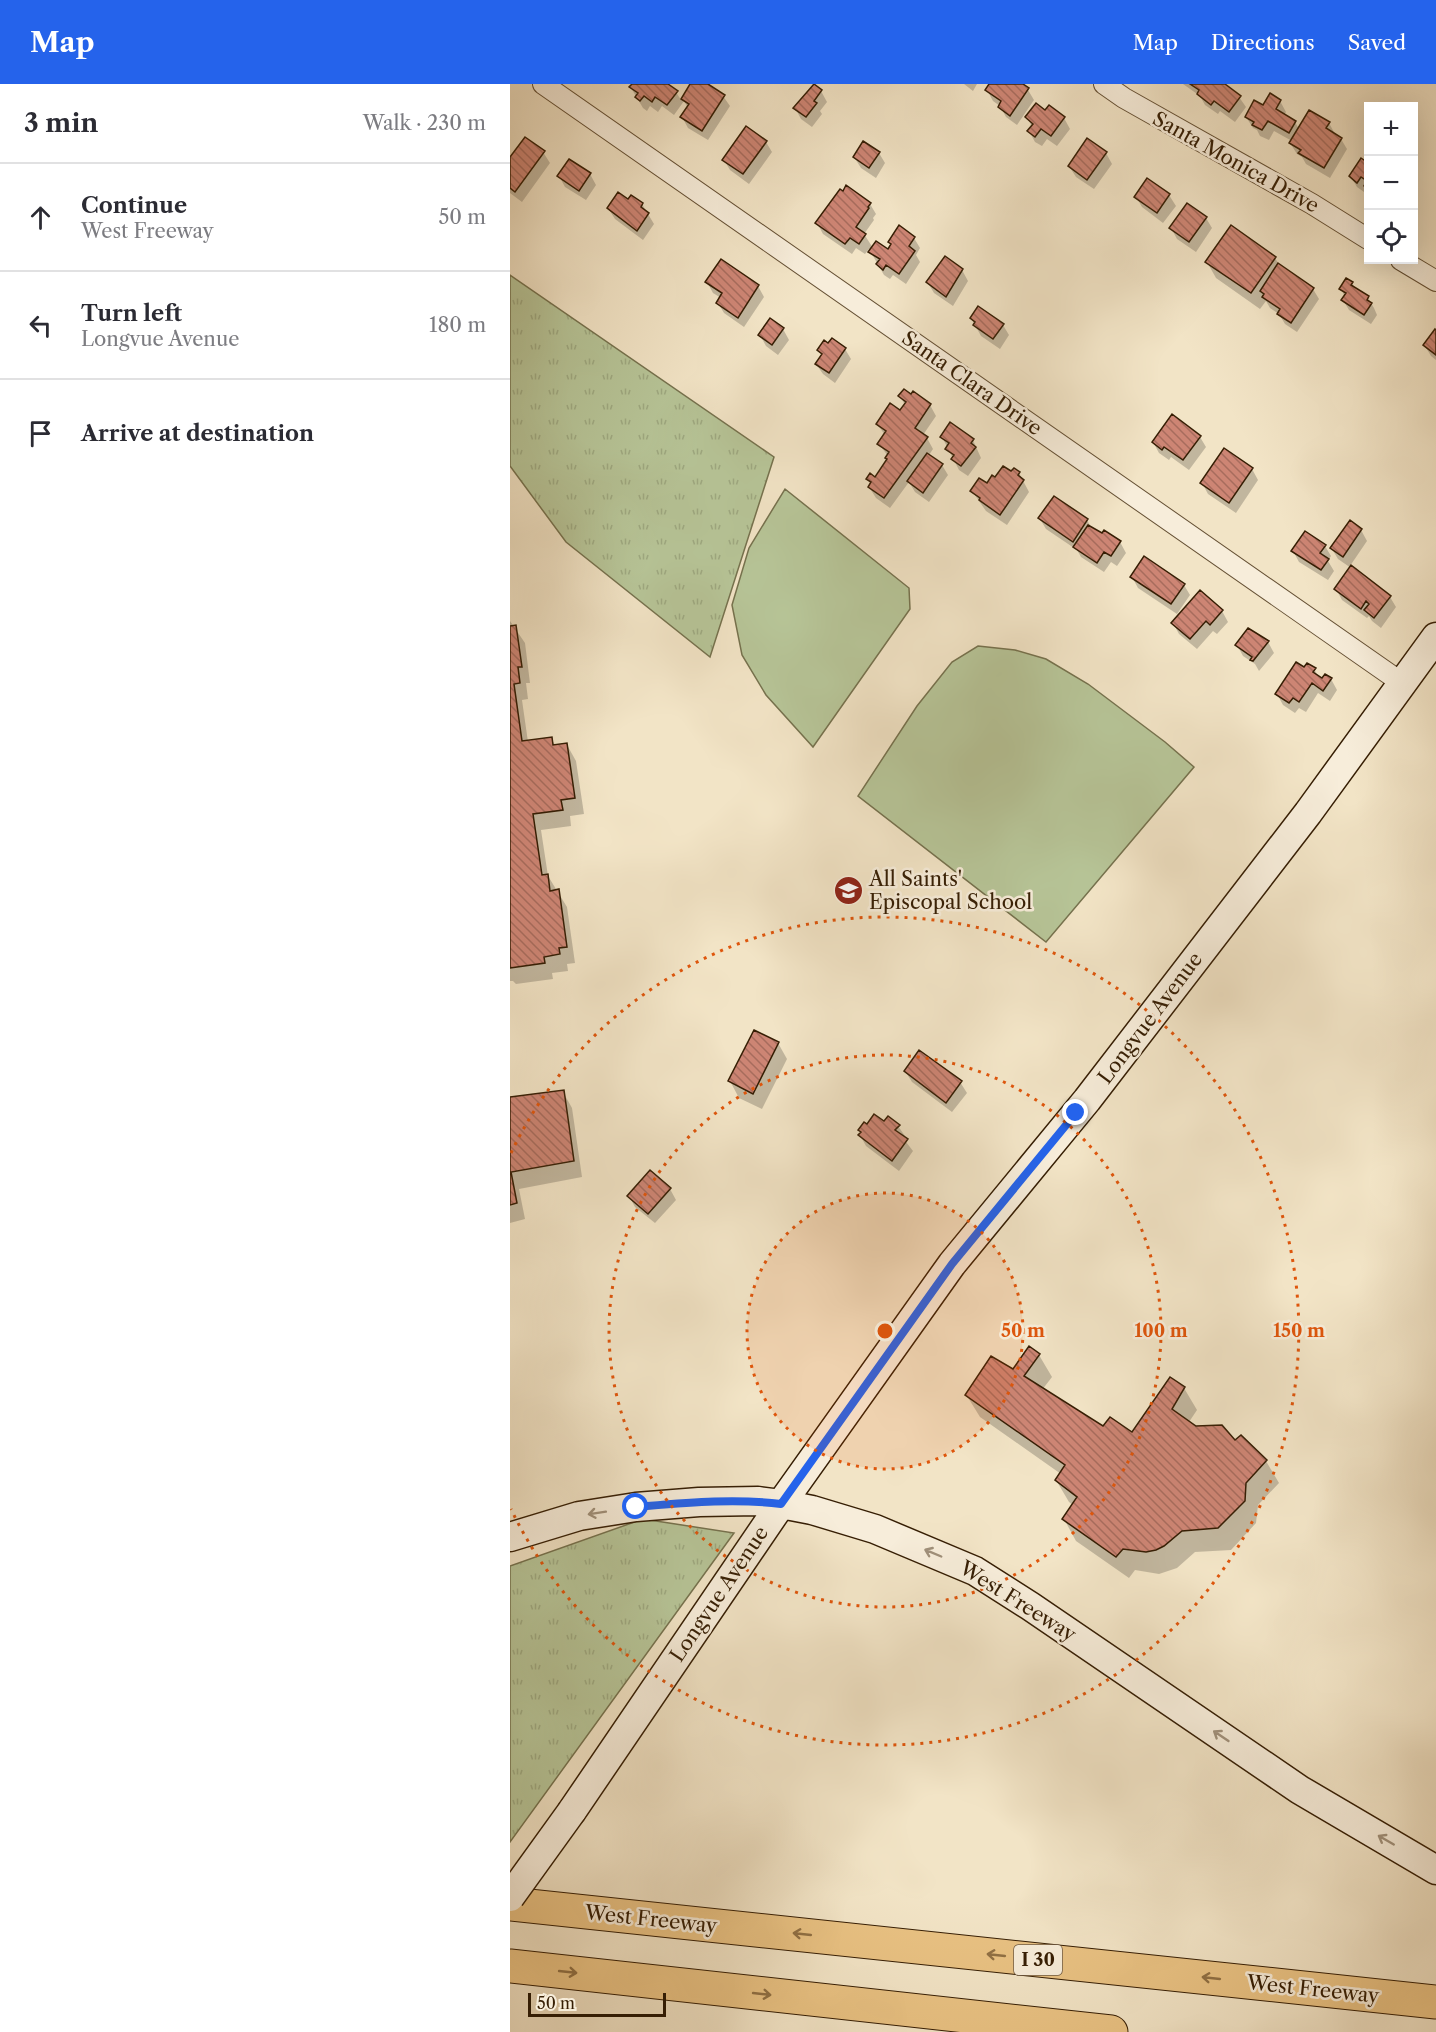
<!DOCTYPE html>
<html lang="en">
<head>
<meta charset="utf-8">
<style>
	:root { --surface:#fff; --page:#f2f2f3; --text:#2b2b33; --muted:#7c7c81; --line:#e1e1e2; --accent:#2563eb }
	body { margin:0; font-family:"Libre Caslon Text",serif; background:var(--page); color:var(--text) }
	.controls { position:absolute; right:18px; top:18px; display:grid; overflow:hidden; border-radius:0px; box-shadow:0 6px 24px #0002 }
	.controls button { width:54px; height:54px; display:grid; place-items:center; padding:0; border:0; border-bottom:2px solid var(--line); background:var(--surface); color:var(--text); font:30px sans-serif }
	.scale { position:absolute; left:18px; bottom:15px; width:138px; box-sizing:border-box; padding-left:6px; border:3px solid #361e04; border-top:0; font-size:16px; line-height:21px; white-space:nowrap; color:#361e04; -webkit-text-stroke:4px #f7edda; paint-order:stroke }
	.stop { position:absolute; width:18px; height:18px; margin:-14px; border:4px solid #2563eb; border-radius:50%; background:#fff }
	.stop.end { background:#2563eb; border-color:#fff; box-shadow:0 2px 6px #0008 }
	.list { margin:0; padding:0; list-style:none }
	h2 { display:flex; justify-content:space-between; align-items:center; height:78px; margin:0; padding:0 24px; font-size:26px }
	h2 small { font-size:20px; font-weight:400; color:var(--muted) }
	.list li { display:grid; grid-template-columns:39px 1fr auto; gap:18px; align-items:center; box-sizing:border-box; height:108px; padding:0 24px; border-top:2px solid var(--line) }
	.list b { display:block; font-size:22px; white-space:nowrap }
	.list p { margin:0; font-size:20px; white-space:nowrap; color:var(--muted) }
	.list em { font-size:20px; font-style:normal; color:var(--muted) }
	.icon { flex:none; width:33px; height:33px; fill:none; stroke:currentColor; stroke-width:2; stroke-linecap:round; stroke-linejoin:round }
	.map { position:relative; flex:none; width:926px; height:1948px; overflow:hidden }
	header { display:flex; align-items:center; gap:36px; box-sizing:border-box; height:84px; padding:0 30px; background:var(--accent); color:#fff }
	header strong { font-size:28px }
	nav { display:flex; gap:33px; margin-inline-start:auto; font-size:21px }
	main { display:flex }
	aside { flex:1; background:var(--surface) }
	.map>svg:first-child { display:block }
</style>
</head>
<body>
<header>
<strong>Map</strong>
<nav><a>Map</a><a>Directions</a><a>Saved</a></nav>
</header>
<main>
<aside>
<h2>3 min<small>Walk · 230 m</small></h2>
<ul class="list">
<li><svg class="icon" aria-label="ahead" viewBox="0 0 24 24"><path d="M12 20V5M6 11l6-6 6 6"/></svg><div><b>Continue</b><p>West Freeway</p></div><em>50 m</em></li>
<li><svg class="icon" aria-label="left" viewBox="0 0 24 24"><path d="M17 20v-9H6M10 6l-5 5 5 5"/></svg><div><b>Turn left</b><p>Longvue Avenue</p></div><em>180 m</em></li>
<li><svg class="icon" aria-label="arrive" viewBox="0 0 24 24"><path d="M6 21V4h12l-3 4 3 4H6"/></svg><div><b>Arrive at destination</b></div></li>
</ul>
</aside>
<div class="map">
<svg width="926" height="1948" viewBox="0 0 926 1948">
	<defs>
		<pattern id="grass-tufts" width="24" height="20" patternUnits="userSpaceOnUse" patternTransform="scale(1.5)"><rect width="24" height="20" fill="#b7c598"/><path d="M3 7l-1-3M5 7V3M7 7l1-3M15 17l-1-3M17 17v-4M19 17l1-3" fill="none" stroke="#9ea981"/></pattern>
		<pattern id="building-back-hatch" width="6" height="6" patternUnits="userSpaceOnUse" patternTransform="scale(1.5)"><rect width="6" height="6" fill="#cd8574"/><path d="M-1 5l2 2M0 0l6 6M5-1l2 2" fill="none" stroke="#a76c5d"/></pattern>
	</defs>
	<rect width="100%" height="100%" fill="#f2e4c6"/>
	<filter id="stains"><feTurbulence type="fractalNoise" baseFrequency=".00333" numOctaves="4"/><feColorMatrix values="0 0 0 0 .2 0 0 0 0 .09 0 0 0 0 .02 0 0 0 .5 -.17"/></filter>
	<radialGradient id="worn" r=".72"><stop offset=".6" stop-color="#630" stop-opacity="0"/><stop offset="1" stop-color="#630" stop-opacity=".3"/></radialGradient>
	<path fill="url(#grass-tufts)" stroke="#76724e" stroke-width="1.5" d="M0,191l264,182 -64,200 -144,-115 -56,-76z
		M133,1435l91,14 -224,309v-276z"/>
	<path fill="#b7c598" stroke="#76724e" stroke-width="1.5" d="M275,405l124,99 1,21 -97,138 -47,-52 -24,-40 -10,-50 17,-57z
		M468,562l37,4 31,9 42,25 77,58 29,25 -148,175 -188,-146 59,-90 35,-44z"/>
	<path fill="#0003" d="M123,0h33l10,8 5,8 11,-16h13l18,12 7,10 -22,34 -20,-12 -6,-11 6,-9 -4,-7 -10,14 -12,-9 -4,6 -8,-6 -3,5 -4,-3 -12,-20z
		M454,0h13l-4,7z
		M481,0h29l8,6 6,10 -17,25 -11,-8 -6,-11 -7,-5 -6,-11z
		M673,0h39l17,13 7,10 -11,15 -15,-11 -2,3 -13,-9 -5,-9z
		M311,7l6,11 -7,9 2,3 -10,13 -11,-8 -6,-11z
		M770,17l6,11 -2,4 11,6 4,7 30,-6 6,11 6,5 6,10 -17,29 -24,-14 -4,-7 -5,-3 -7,-11 2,-2 -18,-10 -5,9 -9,-4 -3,-6 -4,-2 -7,-11z
		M536,29l18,5 6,11 -13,17 -10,-7 -5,7 -7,-4 -6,-11 3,-4 -5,-10z
		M256,58l6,10 -23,32 -19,-14 -6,-10z
		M33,68l7,11 -28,39 -12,-9v-33z
		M369,69l6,10 -9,15 -15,-10 -7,-11z
		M596,69l6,11 -18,25 -18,-12 -7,-11z
		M858,78v30l-1,-4 -3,4 -7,-5 -6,-10z
		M80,90l6,11 -10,15 -21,-13 -6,-11z
		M638,96l21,15 7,11 -13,17 -21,-16 -6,-10z
		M119,117l13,3 12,20 -11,16 -28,-21 -7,-11z
		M360,120l6,10 -3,4 1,2 -10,14 9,14 15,3 26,-13 6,10 -4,7 4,7 -14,22 -13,-9 -3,4 -6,-4 -15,-26 -4,5 -9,-6 -4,6 -29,-20 -6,-11z
		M696,134l6,10 -16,24 -19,-13 -6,-11z
		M765,174l5,8 33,23 6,10 -22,33 -12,-8 -6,-10 -9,-6 -4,-7 -6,8 -44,-31 -9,-16z
		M211,177l37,25 6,11 -20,30 -20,-14 -6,-10 3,-5 -8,-5 -6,-11z
		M452,186l6,11 -15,25 -19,-13 -6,-10z
		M842,199l3,6 13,9 6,10 3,7 -6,9 -22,-14 -6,-10 2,-3 -4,-8z
		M461,234l32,7 6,10 -9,14 -19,-13z
		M261,236l12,9 6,11 -11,15 -12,-9 -6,-11z
		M926,247v29l-5,-4 -6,-10z
		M335,265l6,10 -16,24 -12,-9 -7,-10 6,-9 -3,-5z
		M390,312l30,9 6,11 -13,19 4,3 6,11 -4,6 13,10 6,10 -19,27 -14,-10 -6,-10 -19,26 -14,-10 -7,-11 2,-3 -3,-5h7l13,-19v-4l-9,-12 6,-9 -8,-11 23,-12 5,-7z
		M432,353l31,3 8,18 -13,18 -9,-6z
		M690,353l6,10 -17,23 -18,-13 -2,3 -10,-7 -6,-11z
		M742,385l6,11 -22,33 -28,-19 -6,-11z
		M509,389l10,19 -22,33 -21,-14 -14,-20 15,-6 9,-6z
		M530,435l47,1 5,9 28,13 6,11 -9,13 -6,-4 -7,10 -23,-15 -4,-7 -31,-21z
		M851,446l6,11 -17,25 40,31 6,10 -15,21 -9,-7 -3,-5 -2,2 -25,-18 -6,-11 15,-21 -13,-9 -6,-10z
		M815,462l6,10 -3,5 6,10 -6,9 -29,-18 -6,-11z
		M622,493l52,8 6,10 -13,19 -39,-26z
		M712,527l6,11 -11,12 -4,-3 -16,18 -18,-15 -6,-11z
		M0,537l15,22 5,40h-4l2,16 -6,1 6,42 23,-3 5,7 11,-1 9,16 8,53 -14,2 1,10 -30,4 7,46 19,31 8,56 -8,1 1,7 -16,2 1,6 -37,5 -3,-3h-3z
		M758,558l6,11 -15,18 -4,-7 -12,-8 -6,-11z
		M804,585l6,10h11l6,11 -7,11 -12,-8 -12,19 -7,-4 -4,5 -12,-8 -6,-11z
		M268,959l9,16 -25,50 -23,-11 -9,-17z
		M395,987l55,11 7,11 -15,19 -40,-30z
		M53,1008l9,16 10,69 -63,12 6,30 -15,4v-125z
		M375,1039l13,3 7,10 -2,2 10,13 -14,20 -33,-25 -6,-11 7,-9z
		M160,1105l6,11 -21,23 -20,-16 -6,-11z
		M529,1271l13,22 -10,13 61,38 29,6 52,-46 13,22 -8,12 7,5 38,15 7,-5 25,24 13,22 -21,22 -2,18 -25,27 -36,2 -18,16 -18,6 -24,-4 -6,8 -53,-37 -12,-22 9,-14 -4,-3 -13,-22 5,-6 -81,-57 -13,-21z"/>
	<path fill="url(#building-back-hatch)" stroke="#361e04" stroke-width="1.5" d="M122,0h36l10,7 -11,14 -12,-8 -3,5 -8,-6 -4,5 -5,-4 3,-4 -9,-6z
		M180,0h18l17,11 -23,36 -22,-14 9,-13 -8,-5z
		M304,0l8,6 -8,11 3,2 -11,14 -13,-9z
		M479,0h34l6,4 -19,28 -12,-9 3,-6 -16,-11z
		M680,0h35l16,12 -12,16 -15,-11 -3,4 -14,-11 2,-4z
		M760,9l11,7 -5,9 20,12 -7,12 -21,-12 -6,9 -10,-5 2,-3 -9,-5 9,-17 9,5z
		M526,19l9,7 4,-5 16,12 -14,19 -10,-7 -6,8 -8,-6 6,-7 -8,-7z
		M799,26l21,12 -4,6 16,10 -18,30 -26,-15 3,-3 -12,-7z
		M236,42l21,15 -24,33 -21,-14z
		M15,53l20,14 -30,41 -5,-4v-31z
		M577,54l20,14 -20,28 -19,-14z
		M353,57l17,11 -11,16 -16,-11z
		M851,74l6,4 1,-3v31l-4,-4 3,-5 -6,-4 -4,6 -8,-7z
		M59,75l22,14 -12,18 -22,-15z
		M637,94l23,16 -13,19 -23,-16z
		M336,101l25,18 -3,4 1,1 -13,19 10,7 -7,10 -9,-6 -5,6 -30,-21 25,-34 3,2z
		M108,108l10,7 3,-4 12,8 -2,4 8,6 -12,18 -30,-23z
		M677,119l20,14 -18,25 -20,-14z
		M389,141l16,12 -6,9 6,5 -16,23 -13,-9 -3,5 -7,-6 4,-5 -12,-7 8,-11 12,8 3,-5 -3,-2z
		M721,141l45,32 -25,36 -46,-31z
		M435,172l18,13 -17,28 -20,-15z
		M211,175l38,26 -21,33 -22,-15 6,-10 -17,-11z
		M768,179l36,25 -23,35 -14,-9 3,-5 -18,-12 2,-3 -4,-3z
		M836,194l7,4 -2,3 18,11 -2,4 5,3 -8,12 -23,-15 5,-7 -7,-4z
		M468,222l26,18 -11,15 -20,-14 2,-3 -5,-4z
		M260,234l14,10 -12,17 -14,-10z
		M925,245l1,1v25l-13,-10z
		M322,254l14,10 -17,25 -14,-9 7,-10 -5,-4 7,-10 4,3z
		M394,305l7,5 2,-3 18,13 -16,24 13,9 -44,61 -16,-11 3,-5 -5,-3 4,-6 5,4 12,-18 -2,-1 4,-6 -12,-8 9,-13 -10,-7 14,-21 10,7 6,-8 -8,-6z
		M662,330l29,22 -18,24 -19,-13 -2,3 -10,-8z
		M440,338l24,17 -3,4 5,4 -15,19 -10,-7 3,-4 -9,-6 4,-6 -9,-6z
		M714,364l29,20 -24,35 -29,-20z
		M417,369l16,11 -20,29 -16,-12z
		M493,382l8,5 3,-3 6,4 -2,3 6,5 -24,35 -21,-15 1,-2 -10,-7 9,-13 8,5 5,-8 3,2z
		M544,412l34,23 -15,23 -35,-24z
		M840,436l12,9 -19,28 -13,-9z
		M578,441l14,8 2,-3 17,11 -10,15 -7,-4 -7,11 -24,-16z
		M795,447l21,14 -6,8 9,6 -8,11 -30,-19z
		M634,472l41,28 -14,20 -41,-27z
		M841,481l40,31 -17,22 -10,-8 5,-6 -3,-3 -5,8 -27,-20z
		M690,506l23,20 -13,15 -4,-4 -16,18 -19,-16z
		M6,541l6,42h-4l2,16 -6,1 8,57 30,-4 1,8 14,-2 8,55 -14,2 2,10 -30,4 9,61 6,-1 2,17 9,-2 8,58 -8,1 1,6 -16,3 1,6 -35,5v-342z
		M738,544l21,13 -16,20 -3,-1 2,-3 -17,-12z
		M786,578l8,5 3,-4 9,5 -3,4 9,6 3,-4 7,4 -9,13 -11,-8 -13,19 -6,-4 -4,5 -14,-9z
		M244,946l25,12 -26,52 -25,-13z
		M409,966l43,31 -16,22 -42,-32z
		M54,1006l10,71 -63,11 6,31 -7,2v-108z
		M364,1030l10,7 4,-5 12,9 -5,5 13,9 -16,22 -34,-26 3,-3 -3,-2 6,-8 3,2z
		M140,1086l21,18 -23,26 -21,-18z
		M519,1262l11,8 -16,22 79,50 7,-9 22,15 38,-55 15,10 -13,22 24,17 26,-1 13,15 6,-5 26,25 -21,23 -1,18 -27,27 -36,3 -18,15 -8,4 -10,2 -23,-3 -7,8 -54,-38 15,-22 -22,-17 10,-15 -100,-70 26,-39 22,13z"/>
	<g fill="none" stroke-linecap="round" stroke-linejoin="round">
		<defs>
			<path id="minor" d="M33,0l859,599
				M594,0l20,14 188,106 56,35
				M891,176l35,21"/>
			<path id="secondary" d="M0,1453l69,-21 57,-9 63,-5 59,-1 23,3 31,6 63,19 100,42 55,35 270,184 136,80
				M62,1727l209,-307 171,-240 135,-164 221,-287 128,-176"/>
			<path id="motorway" d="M0,1820l926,98
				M0,1882l601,66"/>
		</defs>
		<use href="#minor" stroke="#655034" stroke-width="22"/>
		<use href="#secondary" stroke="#361e04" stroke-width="31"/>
		<use href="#motorway" stroke="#361e04" stroke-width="35"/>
		<use href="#minor" stroke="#f7edda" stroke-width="20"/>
		<use href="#secondary" stroke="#f7edda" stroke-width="28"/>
		<use href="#motorway" stroke="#e9c283" stroke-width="33"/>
		<defs>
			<path id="secondary-bridge" d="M0,1813l62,-86"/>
		</defs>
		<use href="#secondary-bridge" stroke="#361e04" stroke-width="31" stroke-linecap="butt"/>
		<use href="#secondary-bridge" stroke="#f7edda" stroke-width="28"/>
	</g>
	<defs><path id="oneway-shaft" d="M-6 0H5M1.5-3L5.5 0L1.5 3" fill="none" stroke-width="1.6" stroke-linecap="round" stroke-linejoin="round" transform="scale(1.5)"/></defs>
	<g stroke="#a0907a">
		<use href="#oneway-shaft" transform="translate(87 1429) rotate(171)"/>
		<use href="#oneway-shaft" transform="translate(423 1469) rotate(-157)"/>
		<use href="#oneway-shaft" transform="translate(711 1652) rotate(-146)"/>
		<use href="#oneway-shaft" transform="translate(876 1756) rotate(-150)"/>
	</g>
	<g stroke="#907044">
		<use href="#oneway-shaft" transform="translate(292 1850) rotate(-174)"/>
		<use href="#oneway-shaft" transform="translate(486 1871) rotate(-174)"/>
		<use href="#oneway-shaft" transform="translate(58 1888) rotate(6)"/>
		<use href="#oneway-shaft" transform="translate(701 1894) rotate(-174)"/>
		<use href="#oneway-shaft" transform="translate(252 1910) rotate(6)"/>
	</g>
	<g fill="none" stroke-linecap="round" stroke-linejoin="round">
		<path stroke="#2563eb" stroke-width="8" d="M126,1423c48,-4 97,-9 145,-3l171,-240 124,-151"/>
	</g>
	<circle cx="375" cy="1247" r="138" fill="#df560c" fill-opacity=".12"/>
	<g fill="none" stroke="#df560c" stroke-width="3" stroke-dasharray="3 6">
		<circle cx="375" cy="1247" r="138"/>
		<circle cx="375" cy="1247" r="276"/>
		<path d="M1 1069A414 414 0 1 1 1 1425"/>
	</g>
	<defs>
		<symbol id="school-disc" viewBox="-11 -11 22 22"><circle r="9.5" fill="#8f2418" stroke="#f7edda"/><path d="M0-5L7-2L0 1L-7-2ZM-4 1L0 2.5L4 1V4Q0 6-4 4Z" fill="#fff"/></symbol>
	</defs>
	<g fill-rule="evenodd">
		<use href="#school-disc" x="322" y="790" width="33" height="33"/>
	</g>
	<g text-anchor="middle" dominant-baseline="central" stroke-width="5" stroke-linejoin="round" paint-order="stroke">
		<rect fill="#f7edda" stroke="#705c44" stroke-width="1.5" x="504" y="1861" width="48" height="30" rx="4.5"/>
		<g font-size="18" font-weight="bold" fill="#361e04">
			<text x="528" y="1876">I 30</text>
		</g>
		<g font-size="20" fill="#361e04" stroke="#f7edda">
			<text transform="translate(726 78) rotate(29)">Santa Monica Drive</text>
			<text transform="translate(462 299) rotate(35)">Santa Clara Drive</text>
			<text transform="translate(640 934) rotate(-53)">Longvue Avenue</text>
			<text transform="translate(209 1510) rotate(-56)">Longvue Avenue</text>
			<text transform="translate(508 1517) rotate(32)">West Freeway</text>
			<text transform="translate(141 1835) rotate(6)">West Freeway</text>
			<text transform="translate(803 1905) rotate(6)">West Freeway</text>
		</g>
		<g font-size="20" fill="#361e04" stroke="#f7edda" text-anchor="start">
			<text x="359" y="795">All Saints'<tspan x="359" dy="23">Episcopal School</tspan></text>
		</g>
	</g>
	<circle cx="375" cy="1247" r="9" fill="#df560c" stroke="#f7edda" stroke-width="3"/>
	<g font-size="18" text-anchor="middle" font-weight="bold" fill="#df560c" stroke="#f7edda" stroke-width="5" stroke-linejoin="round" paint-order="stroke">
		<text x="513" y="1253">50 m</text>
		<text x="651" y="1253">100 m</text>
		<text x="789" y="1253">150 m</text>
	</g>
	<rect width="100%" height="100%" filter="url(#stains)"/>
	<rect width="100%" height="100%" fill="url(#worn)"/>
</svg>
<div class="controls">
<button>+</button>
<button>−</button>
<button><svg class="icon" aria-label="locate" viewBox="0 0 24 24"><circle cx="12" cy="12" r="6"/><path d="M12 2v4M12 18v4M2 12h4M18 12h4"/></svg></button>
</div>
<div class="scale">50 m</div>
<div class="stop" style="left:126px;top:1423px"></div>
<div class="stop end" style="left:566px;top:1029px"></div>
</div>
</main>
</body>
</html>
